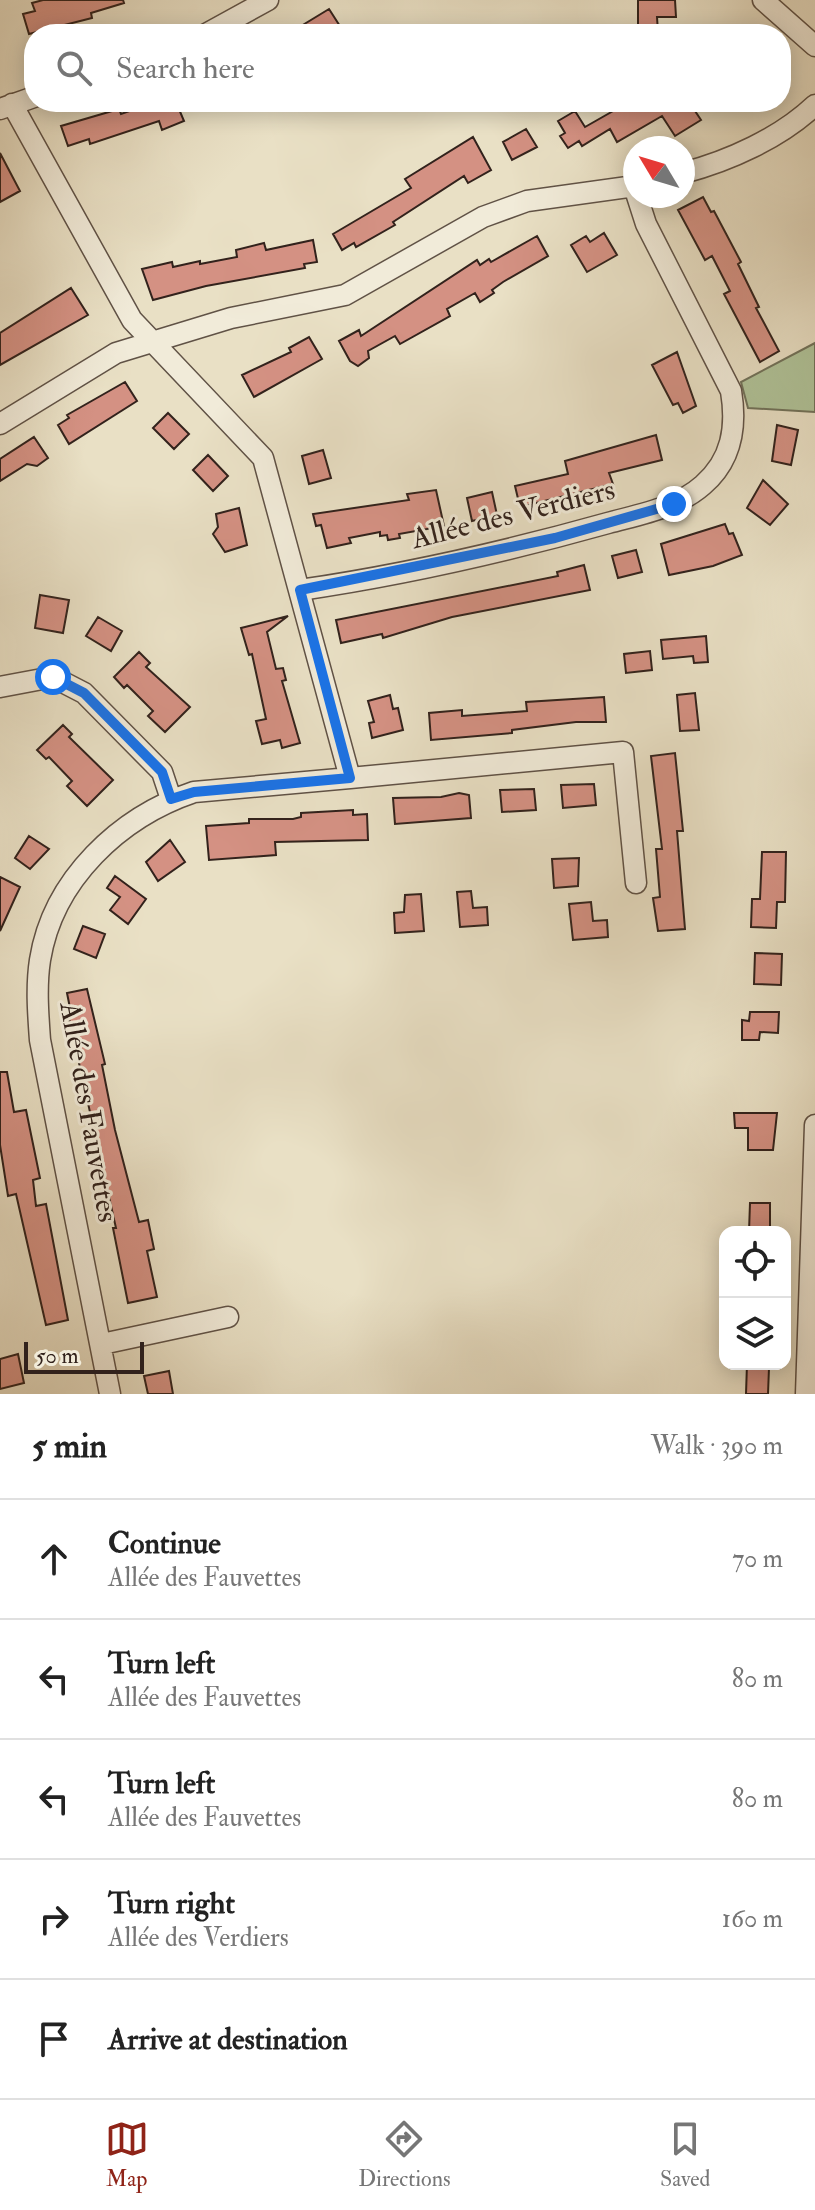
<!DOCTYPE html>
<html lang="en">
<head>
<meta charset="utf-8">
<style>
	:root { --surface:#fff; --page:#f6f6f6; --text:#222; --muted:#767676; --line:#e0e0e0; --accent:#8f2418 }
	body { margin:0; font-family:"IM FELL Double Pica",serif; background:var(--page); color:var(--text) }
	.controls { position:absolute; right:24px; bottom:24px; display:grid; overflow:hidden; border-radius:16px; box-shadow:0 4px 20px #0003 }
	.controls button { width:72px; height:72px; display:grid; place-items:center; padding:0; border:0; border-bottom:2px solid var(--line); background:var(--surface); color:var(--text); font:40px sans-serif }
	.compass { position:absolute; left:623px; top:136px; width:72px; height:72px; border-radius:50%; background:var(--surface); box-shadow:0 4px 20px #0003; rotate:308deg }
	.scale { position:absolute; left:24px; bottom:20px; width:120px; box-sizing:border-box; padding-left:8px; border:4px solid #32221c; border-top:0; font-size:22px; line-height:28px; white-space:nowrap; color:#32221c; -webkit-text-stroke:6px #f1ebd9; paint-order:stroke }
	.stop { position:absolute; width:24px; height:24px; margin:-18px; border:6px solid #1a73e8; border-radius:50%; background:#fff }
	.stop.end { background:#1a73e8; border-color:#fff; box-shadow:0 2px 8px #0008 }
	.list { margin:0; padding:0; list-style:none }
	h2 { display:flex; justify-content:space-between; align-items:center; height:104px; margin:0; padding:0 32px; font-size:34px }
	h2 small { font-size:26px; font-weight:400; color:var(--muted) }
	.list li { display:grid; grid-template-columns:52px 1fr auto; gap:24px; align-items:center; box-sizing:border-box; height:120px; padding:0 32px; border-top:2px solid var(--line) }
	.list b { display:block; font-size:30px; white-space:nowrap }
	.list p { margin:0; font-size:26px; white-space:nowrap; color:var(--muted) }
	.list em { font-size:26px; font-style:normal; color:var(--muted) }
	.icon { flex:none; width:44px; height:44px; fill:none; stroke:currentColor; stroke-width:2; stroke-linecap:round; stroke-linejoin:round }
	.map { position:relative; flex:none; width:815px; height:1394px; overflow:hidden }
	.search { position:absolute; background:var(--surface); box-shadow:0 4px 20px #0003; left:24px; right:24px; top:24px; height:88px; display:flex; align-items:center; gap:20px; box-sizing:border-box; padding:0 28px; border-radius:32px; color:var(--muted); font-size:30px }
	.sheet { height:704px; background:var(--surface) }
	nav { display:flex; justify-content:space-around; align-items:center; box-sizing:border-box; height:112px; border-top:2px solid var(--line); background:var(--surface); font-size:22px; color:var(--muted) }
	nav a { display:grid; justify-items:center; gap:4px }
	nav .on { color:var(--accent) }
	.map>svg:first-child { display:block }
</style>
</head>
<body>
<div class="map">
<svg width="815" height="1394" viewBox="0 0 815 1394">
	<rect width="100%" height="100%" fill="#e9e0c5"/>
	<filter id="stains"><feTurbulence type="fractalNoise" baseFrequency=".0025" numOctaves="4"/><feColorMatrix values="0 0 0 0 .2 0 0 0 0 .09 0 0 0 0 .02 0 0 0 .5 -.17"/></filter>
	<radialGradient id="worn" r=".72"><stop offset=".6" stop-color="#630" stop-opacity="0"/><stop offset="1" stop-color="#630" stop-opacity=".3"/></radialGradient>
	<path fill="#b0c399" stroke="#71725a" stroke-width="2" d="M815,343v69l-67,-4 -7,-26z"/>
	<path fill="#d49183" stroke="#32221c" stroke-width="2" d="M43,0h80l1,3 -33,10 1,5 -63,16 -6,-20 12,-3 -3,-8z
		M638,0h37l1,17h-19l1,15h-20z
		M329,9l16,25h-57z
		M155,102h21l8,19 -22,9 -3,-9 -69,23 -1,-5 -21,7 -7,-20 58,-17 2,5z
		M629,102h60l12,18 -26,16 -13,-20 -45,26 -7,-13 -28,17 -3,-5 -11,7 -8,-12 5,-3 -7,-12 17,-10 10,16z
		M526,129l11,18 -25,13 -9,-18z
		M473,137l18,33 -23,13 -4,-7 -71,46 2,3 -39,22 -2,-4 -12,7 -9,-16 78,-46 -6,-9z
		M0,153l20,38 -20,11z
		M703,197l8,15 3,-1 27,51 -3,2 21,43 -3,1 23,43 -19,11 -36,-68 6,-3 -18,-35 -7,4 -27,-50z
		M604,233l13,22 -30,17 -16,-27 15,-9 4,6z
		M537,236l11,20 -45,26 -11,8 2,3 -14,9 -5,-9 -28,16 3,7 -50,28 -5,-8 -27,15 1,7 -11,8 -8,-5 -11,-20 20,-11 2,6 116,-76 3,5 9,-6 2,3z
		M313,240l4,22 -13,2 1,4 -99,18 -53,14 -11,-31 30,-7 1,5 27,-6v3l37,-7 -1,-7 28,-7 2,7z
		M71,288l17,27 -88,50v-32z
		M309,337l13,22 -68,38 -12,-22 49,-23 -2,-4z
		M677,352l19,54 -13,7 -5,-10 -5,2 -21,-40z
		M125,382l12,19 -68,43 -11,-19 11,-7 -2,-3z
		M168,413l21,21 -15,15 -21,-21z
		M777,425l21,5 -7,35 -19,-4z
		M656,435l6,25 -53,13 4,11 -93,23 -5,-21 53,-12 -3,-13z
		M34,437l14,21 -11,8 -10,-2 -27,17v-22z
		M323,450l8,28 -22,6 -7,-28z
		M208,455l20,21 -15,15 -20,-21z
		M763,480l25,24 -18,21 -23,-17z
		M436,490l8,36 -45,8 1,4 -12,2 -1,-5 -7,1v-4l-31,6 2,5 -24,5 -6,-23 -5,1 -3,-12 96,-14 -2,-6z
		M492,492l5,23 -25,6 -5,-23z
		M239,508l8,37 -22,7 -12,-18 5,-7 -2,-13z
		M725,524l4,10 4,-1 9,22 -29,11 -44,9 -8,-31z
		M636,550l6,22 -24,6 -6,-22z
		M584,565l6,25 -138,27 -69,21 -1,-4 -41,9 -5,-23 222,-44 -1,-4z
		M40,595l29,5 -6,33 -28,-5z
		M288,616l-21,16 9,37 7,-1 3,12 -4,1 18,62 -18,5 -2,-8 -18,4 -6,-23 10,-2 -14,-65 -3,1 -8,-27z
		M98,617l24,14 -11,20 -25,-15z
		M706,636l2,26 -14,1 -1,-7 -30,3 -2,-19z
		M650,651l2,19 -26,3 -2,-19z
		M139,652l11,11 -4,4 44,40 -25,25 -17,-16 5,-5 -26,-26 -3,3 -10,-11z
		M695,693l4,37 -19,1 -3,-36z
		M390,695l3,14 5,-1 5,22 -31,8 -3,-15 5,-1 -6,-21z
		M604,697l2,25h-30l-64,8v3l-81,7 -2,-27 33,-3v6l65,-5 -1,-9z
		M63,725l9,9 -3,3 44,43 -26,26 -20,-20 5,-5 -23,-24 -3,2 -9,-9z
		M675,753l8,78h-6l8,98 -27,2 -5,-33 7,-1 -4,-48h6l-11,-93z
		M594,784l2,21 -33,3 -2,-23z
		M534,789l2,21 -34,2 -2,-22z
		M459,793l10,2 2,23 -76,6 -2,-26 48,-1z
		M353,810v5l14,-1 1,26 -93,2 1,13 -67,5 -3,-34 43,-3v-4h44l8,-2v-4z
		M29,836l20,13 -19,20 -15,-11z
		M170,840l15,22 -27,19 -12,-19z
		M762,852h24l-1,50h-8l-1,26 -25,-1 1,-28h8z
		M579,858l-1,28 -24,2 -2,-29z
		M115,876l31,23 -18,25 -18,-14 10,-13 -13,-9z
		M0,877l20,10 -20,44z
		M471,891l2,17 14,-1 1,18 -28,2 -3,-35z
		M421,894l3,37 -29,2 -1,-20 10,-1 1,-17z
		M591,902l2,19 14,-1 1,17 -35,3 -4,-36z
		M83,926l22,8 -9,24 -22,-9z
		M755,953l27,1 -1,31 -27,-1z
		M87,989l18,75 -3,1 13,65 24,92 9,-2 6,29 -7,2 10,46 -29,6 -15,-75h3l-48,-214 3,-1 -4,-20z
		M750,1012h29l-1,21 -18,-1 -1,8h-17v-20l7,1z
		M0,1072h7l7,40 12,-2 14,68 -7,2 3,26 10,-2 22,116 -22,5 -30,-131 -8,2 -8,-51z
		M734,1113h43l-4,37h-25v-22h-13z
		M750,1203h20v29h-21z
		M18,1354l6,29 -24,6v-30z
		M747,1364h15v4h7l-1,26h-22z
		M169,1371l4,23h-25l-4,-18z"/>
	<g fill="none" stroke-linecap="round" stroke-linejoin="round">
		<defs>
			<path id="minor" d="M763,0l52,46
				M206,34l62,-34
				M12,104l120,216 131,138 87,320 -156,14c-74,25 -141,87 -154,168 -4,26 -2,53 0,80l70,354
				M0,109l34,-12
				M683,173c46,-12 97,-35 132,-68
				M0,424l116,-71 115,-35 114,-23 138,-78 44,-16 108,-15
				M300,590c103,-15 208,-39 308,-67 33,-9 69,-15 95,-38 29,-25 34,-58 28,-94l-85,-167 -9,-28
				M0,687l53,-10 31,16 78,79 9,27
				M350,778l273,-26 13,131
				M102,1344l126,-27
				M806,1394l9,-269"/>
		</defs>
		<use href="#minor" stroke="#605246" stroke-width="23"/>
		<use href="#minor" stroke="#f1ebd9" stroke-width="20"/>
	</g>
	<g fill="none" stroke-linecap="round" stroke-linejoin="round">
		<path stroke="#1a73e8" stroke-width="10" d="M53,677l31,16 78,79 9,27 23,-7 156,-14 -50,-188 255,-52 119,-34"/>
	</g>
	<g text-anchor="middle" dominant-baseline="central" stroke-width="6" stroke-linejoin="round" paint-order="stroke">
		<g font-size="30" fill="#32221c" stroke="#f1ebd9">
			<text transform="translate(513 514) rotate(-14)">Allée des Verdiers</text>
			<text transform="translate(89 1112) rotate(80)">Allée des Fauvettes</text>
		</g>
	</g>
	<rect width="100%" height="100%" filter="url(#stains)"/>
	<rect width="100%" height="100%" fill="url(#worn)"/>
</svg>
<div class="controls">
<button><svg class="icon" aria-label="locate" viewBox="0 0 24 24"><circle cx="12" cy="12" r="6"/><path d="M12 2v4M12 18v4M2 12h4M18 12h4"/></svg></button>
<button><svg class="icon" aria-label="layers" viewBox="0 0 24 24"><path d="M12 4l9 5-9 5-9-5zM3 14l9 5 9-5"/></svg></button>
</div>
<svg class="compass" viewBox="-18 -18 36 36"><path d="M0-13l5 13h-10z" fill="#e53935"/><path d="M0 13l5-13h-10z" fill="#767676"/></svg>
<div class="scale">50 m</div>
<div class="stop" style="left:53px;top:677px"></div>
<div class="stop end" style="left:674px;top:504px"></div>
<div class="search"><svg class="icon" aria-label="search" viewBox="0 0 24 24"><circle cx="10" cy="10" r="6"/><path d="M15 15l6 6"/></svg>Search here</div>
</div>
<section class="sheet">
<h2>5 min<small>Walk · 390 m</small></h2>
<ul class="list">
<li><svg class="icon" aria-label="ahead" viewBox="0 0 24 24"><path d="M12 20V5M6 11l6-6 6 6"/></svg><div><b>Continue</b><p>Allée des Fauvettes</p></div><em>70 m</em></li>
<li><svg class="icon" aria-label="left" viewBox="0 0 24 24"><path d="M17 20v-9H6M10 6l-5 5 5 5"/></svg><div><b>Turn left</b><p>Allée des Fauvettes</p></div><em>80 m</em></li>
<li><svg class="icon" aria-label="left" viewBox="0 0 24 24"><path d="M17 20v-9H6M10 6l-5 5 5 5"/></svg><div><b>Turn left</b><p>Allée des Fauvettes</p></div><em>80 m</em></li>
<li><svg class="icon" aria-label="right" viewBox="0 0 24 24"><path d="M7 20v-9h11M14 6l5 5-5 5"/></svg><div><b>Turn right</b><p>Allée des Verdiers</p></div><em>160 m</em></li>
<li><svg class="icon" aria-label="arrive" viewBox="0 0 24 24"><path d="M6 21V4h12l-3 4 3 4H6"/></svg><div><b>Arrive at destination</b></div></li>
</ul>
</section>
<nav>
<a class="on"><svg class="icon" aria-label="map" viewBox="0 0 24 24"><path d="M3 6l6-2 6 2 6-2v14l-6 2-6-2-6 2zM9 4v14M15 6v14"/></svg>Map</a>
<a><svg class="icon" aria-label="directions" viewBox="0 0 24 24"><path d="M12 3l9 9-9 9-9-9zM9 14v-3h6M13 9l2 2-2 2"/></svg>Directions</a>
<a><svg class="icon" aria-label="saved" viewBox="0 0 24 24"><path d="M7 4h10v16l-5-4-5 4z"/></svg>Saved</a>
</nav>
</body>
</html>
